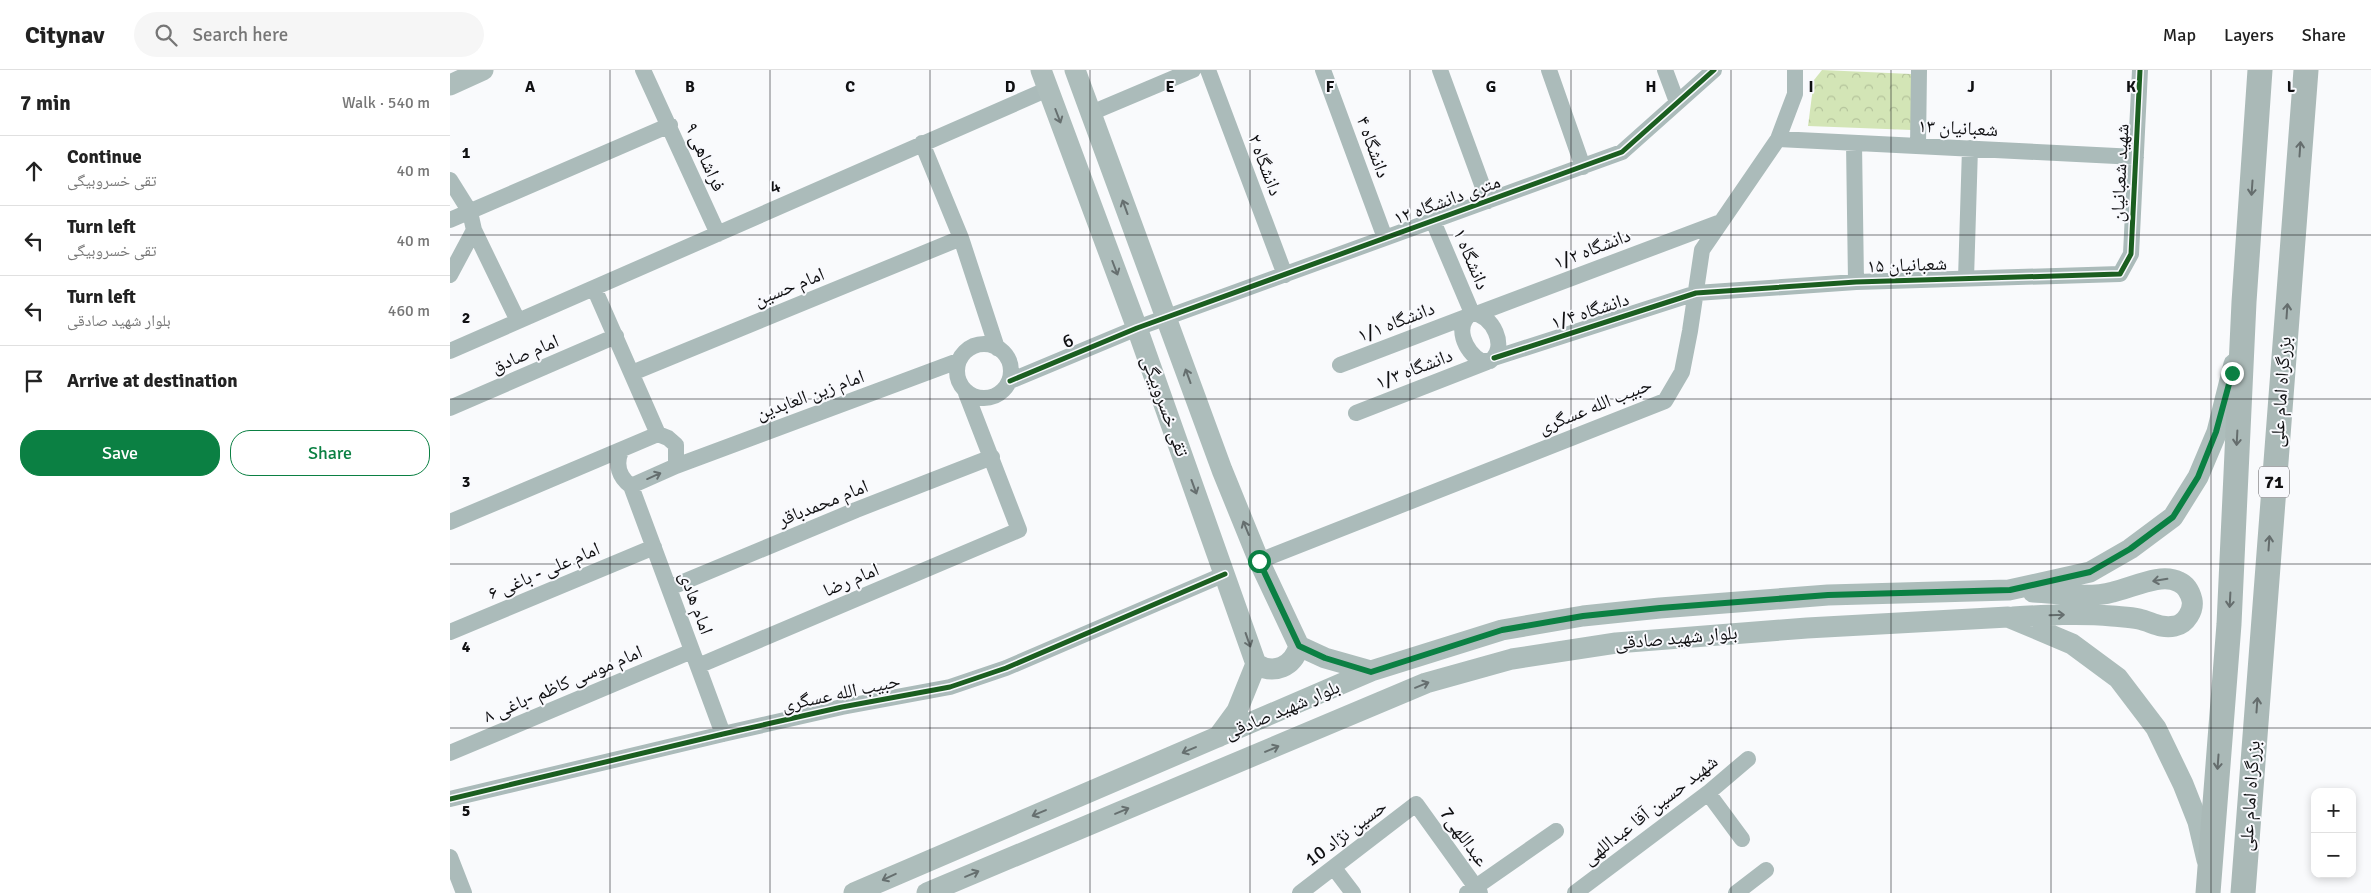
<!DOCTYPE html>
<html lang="en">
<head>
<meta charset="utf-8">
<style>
	:root { --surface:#fff; --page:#f6f6f6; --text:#222; --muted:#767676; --line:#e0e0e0; --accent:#0b8043 }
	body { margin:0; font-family:Signika,"Noto Naskh Arabic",sans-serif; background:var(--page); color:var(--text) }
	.controls { position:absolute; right:15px; bottom:15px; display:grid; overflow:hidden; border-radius:10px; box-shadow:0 2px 8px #0003 }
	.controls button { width:45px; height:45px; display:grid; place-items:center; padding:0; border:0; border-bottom:1px solid var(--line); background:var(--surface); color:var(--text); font:25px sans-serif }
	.stop { position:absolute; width:15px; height:15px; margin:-11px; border:4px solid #0b8043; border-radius:50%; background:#fff }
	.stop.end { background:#0b8043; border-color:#fff; box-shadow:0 1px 5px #0008 }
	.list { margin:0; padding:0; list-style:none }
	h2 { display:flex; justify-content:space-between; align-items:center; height:65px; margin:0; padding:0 20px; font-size:21px }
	h2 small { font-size:16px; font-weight:400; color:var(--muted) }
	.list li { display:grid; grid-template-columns:32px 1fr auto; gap:15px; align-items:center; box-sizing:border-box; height:70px; padding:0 20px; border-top:1px solid var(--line) }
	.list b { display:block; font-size:19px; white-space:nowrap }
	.list p { margin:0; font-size:16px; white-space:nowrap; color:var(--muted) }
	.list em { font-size:16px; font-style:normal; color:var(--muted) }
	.actions { display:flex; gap:10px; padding:15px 20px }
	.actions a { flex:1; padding:11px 0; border:1px solid var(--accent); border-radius:20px; text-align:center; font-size:18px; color:var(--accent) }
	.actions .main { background:var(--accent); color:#fff }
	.icon { flex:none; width:28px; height:28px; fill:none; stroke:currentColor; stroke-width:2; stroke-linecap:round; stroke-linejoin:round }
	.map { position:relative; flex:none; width:1921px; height:823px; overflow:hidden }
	header { display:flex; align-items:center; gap:30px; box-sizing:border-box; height:70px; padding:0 25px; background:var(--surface); border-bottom:1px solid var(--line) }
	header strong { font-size:24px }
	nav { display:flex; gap:28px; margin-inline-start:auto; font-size:18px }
	.search { width:350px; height:45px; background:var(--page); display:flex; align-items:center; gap:12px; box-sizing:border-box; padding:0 18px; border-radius:28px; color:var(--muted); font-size:19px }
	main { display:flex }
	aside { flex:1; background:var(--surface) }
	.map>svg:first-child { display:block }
</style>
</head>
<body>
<header>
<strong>Citynav</strong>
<div class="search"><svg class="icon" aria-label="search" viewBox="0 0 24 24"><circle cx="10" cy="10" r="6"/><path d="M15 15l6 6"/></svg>Search here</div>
<nav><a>Map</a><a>Layers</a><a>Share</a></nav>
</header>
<main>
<aside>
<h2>7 min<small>Walk · 540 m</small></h2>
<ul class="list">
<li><svg class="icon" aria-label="ahead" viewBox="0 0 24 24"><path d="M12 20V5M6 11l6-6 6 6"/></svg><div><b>Continue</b><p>تقی خسروبیگی</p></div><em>40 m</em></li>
<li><svg class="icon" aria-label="left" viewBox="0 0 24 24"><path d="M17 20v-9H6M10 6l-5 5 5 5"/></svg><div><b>Turn left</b><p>تقی خسروبیگی</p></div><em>40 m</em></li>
<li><svg class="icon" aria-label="left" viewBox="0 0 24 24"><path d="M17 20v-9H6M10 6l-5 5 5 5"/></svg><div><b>Turn left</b><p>بلوار شهید صادقی</p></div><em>460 m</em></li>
<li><svg class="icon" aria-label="arrive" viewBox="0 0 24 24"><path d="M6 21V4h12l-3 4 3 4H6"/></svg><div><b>Arrive at destination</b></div></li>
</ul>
<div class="actions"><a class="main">Save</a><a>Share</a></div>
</aside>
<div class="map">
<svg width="1921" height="823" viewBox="0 0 1921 823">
	<defs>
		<pattern id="park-crowns" width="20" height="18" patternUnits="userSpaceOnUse" patternTransform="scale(1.25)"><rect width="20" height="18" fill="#d3e5b6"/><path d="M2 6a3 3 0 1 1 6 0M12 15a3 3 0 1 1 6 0" fill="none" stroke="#b4c39b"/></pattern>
	</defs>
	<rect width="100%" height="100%" fill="#f9fafc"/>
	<path fill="url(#park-crowns)" d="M1372,0l89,4 1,56 -104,-4 6,-46z"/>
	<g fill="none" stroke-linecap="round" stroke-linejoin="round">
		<path stroke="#abbbba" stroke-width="16" d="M193,0l75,164
			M758,0l77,205
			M873,0l62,168
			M990,0l48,131
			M1099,0l34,97
			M1215,0l12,32
			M641,43l102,-43
			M1328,69l358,18
			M472,73l39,95 36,110
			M1404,73l2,139
			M1468,76l1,-76
			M0,110l20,32 4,18 -24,45
			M0,150l220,-95
			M983,151l39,92
			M24,160l44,91
			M1516,209l4,-131
			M144,218l64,146
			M1022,243c20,1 37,34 18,48h-9c-16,-9 -28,-36 -9,-48z
			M1029,243l239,-90
			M507 301a27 27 0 1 1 54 0a27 27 0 1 1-54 0Z
			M0,281l598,-262
			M1044,288l202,-65 160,-11 264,-8 11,-20 9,-184
			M890,295l126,-48
			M182,303l329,-135
			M560,311l127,-53 485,-176 92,-82
			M0,338l166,-72
			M906,343l131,-51
			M226,396l282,-105
			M181,416l92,248
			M0,452l208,-88 10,4 8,7v21l-45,20c-12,-9 -16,-21 -10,-35
			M809,491l406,-160 17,-29 8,-41 12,-81 76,-111 17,-45v-24
			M219,518l187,-78 136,-53
			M0,562l204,-85
			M248,596l321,-136 -53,-137
			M0,683l242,-102
			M1258,723l34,46
			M0,729l273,-65 119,-27 108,-20 56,-19 219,-94
			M0,787l14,36
			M884,798l19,25
			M850,823l116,-89 64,89
			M1017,823l89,-62
			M1125,823l133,-100 40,-34
			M1286,823l30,-23"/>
		<path stroke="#adbdbb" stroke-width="21" d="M591,0l96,258 119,336 -19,47 -19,26
			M625,0l147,400 37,91 40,85 26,12 46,13
			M0,15l33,-15
			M1563,547c33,-2 66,-4 99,-1 9,1 18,1 27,3 13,3 22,10 36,7 11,-2 19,-16 17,-26 -2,-8 -6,-15 -13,-18 -18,-10 -47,6 -66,10 -25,7 -54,1 -80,0
			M806,594c18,11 37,3 43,-18
			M404,823l517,-222 131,-41 81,-14 77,-8 168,-13 181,-5 81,-18 40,-23 43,-32 25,-40 19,-45 17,-68
			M477,823l499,-210 86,-24 104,-16 191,-15 201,-11 64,27 46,34 38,50 27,56 15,38 9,38"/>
		<path stroke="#aab9b7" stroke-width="25" d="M1758,823l21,-269 15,-322 16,-232
			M1793,823l63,-823"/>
		<defs>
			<path id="cycleway" d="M1044,288l202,-65 160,-11 264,-8 11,-20 9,-184
				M560,311l127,-53 485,-176 92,-82
				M0,729l273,-65 119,-27 108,-20 56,-19 219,-94"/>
		</defs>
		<use href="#cycleway" stroke="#f8f9fd" stroke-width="8"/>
		<use href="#cycleway" stroke="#1b5e20" stroke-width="5"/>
	</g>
	<defs><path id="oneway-shaft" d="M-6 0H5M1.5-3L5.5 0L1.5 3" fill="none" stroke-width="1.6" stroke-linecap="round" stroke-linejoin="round" transform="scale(1.25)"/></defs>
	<g stroke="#666f6f">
		<use href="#oneway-shaft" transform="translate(608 46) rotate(69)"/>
		<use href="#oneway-shaft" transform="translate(675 137) rotate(-110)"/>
		<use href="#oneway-shaft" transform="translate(665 198) rotate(69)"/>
		<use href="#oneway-shaft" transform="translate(738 306) rotate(-110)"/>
		<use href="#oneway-shaft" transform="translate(744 417) rotate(70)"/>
		<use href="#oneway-shaft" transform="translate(796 458) rotate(-112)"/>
		<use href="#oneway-shaft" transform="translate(1710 510) rotate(171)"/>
		<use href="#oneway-shaft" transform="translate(1607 545) rotate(-2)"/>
		<use href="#oneway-shaft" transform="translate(798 570) rotate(71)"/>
		<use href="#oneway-shaft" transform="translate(972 615) rotate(-22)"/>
		<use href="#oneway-shaft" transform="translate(822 679) rotate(-23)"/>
		<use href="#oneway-shaft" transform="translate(739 680) rotate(157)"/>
		<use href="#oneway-shaft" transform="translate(672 741) rotate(-23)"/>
		<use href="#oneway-shaft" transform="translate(589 743) rotate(157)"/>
		<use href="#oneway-shaft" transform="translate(522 804) rotate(-23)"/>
		<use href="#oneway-shaft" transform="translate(439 807) rotate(155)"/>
	</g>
	<g stroke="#656d6d">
		<use href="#oneway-shaft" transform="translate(1850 79) rotate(-86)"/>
		<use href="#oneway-shaft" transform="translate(1802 118) rotate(94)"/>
		<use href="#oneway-shaft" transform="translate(1837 241) rotate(-86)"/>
		<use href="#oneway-shaft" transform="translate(1787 368) rotate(93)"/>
		<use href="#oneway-shaft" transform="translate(1819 473) rotate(-86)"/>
		<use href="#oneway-shaft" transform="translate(1780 530) rotate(93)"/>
		<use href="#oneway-shaft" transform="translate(1807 635) rotate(-86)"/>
		<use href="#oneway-shaft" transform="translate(1768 692) rotate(94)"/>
	</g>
	<use stroke="#656e6e" href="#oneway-shaft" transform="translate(204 406) rotate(-24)"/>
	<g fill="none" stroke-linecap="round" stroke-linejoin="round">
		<path stroke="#0b8043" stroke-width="6" d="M809,491l40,85 26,12 46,14 131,-42 81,-14 77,-8 168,-13 182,-5 80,-18 40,-23 43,-32 25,-40 18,-45 16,-59"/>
	</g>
	<path fill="none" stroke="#101012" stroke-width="1" stroke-opacity="0.55" d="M160,0v823M320,0v823M480,0v823M640,0v823M800,0v823M960,0v823M1121,0v823M1281,0v823M1441,0v823M1601,0v823M1761,0v823M0,165h1921M0,329h1921M0,494h1921M0,658h1921"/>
	<g text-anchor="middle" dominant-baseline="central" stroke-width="4" stroke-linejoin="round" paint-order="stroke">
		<rect fill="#f8f9fd" stroke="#565658" stroke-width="1" x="1809" y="396.5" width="30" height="31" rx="4"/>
		<g font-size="18" font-weight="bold" fill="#101012">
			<text x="1824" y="412">71</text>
		</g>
		<g font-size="19" fill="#101012" stroke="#f8f9fd">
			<text transform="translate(1508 58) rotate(3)">شعبانیان ۱۳</text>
			<text transform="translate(923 77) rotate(70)">دانشگاه ۴</text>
			<text transform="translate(255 87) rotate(66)">فراشاهی ۹</text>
			<text transform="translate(815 95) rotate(69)">دانشگاه ۲</text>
			<text transform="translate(1670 103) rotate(-87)">شهید شعبانیان</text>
			<text transform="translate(325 117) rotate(-24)">4</text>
			<text transform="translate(997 130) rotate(-20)">۱۲ متری دانشگاه</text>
			<text transform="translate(1142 179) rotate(-21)">دانشگاه ۱/۲</text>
			<text transform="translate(1021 189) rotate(67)">دانشگاه ۱</text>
			<text transform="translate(1457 195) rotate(-2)">شعبانیان ۱۵</text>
			<text transform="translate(339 217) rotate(-22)">امام حسین</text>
			<text transform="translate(1140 241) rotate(-18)">دانشگاه ۱/۴</text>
			<text transform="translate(946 252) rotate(-21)">دانشگاه ۱/۱</text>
			<text transform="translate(618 271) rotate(-22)">6</text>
			<text transform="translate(75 284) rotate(-23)">امام صادق</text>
			<text transform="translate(964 299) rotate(-21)">دانشگاه ۱/۳</text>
			<text transform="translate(1831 322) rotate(-86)">بزرگراه امام علی</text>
			<text transform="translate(360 325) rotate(-20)">امام زین العابدین</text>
			<text transform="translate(715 336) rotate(70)">تقی خسروبیگی</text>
			<text transform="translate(1145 336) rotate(-22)">حبیب الله عسگری</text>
			<text transform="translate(373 433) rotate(-22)">امام محمدباقر</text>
			<text transform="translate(94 501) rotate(-23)">امام علی - باغی ۶</text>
			<text transform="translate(401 510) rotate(-23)">امام رضا</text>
			<text transform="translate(246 533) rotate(70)">امام هادی</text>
			<text transform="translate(1226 568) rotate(-5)">بلوار شهید صادقی</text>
			<text transform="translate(113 614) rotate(-23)">امام موسی کاظم -باغی ۸</text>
			<text transform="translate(391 623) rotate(-12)">حبیب الله عسگری</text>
			<text transform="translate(832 640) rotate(-23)">بلوار شهید صادقی</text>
			<text transform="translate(1800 726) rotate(-86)">بزرگراه امام علی</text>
			<text transform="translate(1200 740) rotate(-38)">شهید حسین آقا عبداللهی</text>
			<text transform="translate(896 763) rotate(-37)">حسین نژاد 10</text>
			<text transform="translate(1014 767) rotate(54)">عبداللهی7</text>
		</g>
	</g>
	<g font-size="16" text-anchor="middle" font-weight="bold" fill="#101012" stroke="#f8f9fd" stroke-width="4" stroke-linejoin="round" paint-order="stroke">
		<text x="80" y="22">A</text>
		<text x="240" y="22">B</text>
		<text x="400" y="22">C</text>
		<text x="560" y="22">D</text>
		<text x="720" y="22">E</text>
		<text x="880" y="22">F</text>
		<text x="1041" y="22">G</text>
		<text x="1201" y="22">H</text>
		<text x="1361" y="22">I</text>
		<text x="1521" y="22">J</text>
		<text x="1681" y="22">K</text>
		<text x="1841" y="22">L</text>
		<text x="16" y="88">1</text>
		<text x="16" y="253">2</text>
		<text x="16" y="417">3</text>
		<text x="16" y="582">4</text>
		<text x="16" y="746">5</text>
	</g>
</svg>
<div class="controls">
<button>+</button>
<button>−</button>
</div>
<div class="stop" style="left:809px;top:491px"></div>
<div class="stop end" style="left:1782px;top:303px"></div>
</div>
</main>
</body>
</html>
